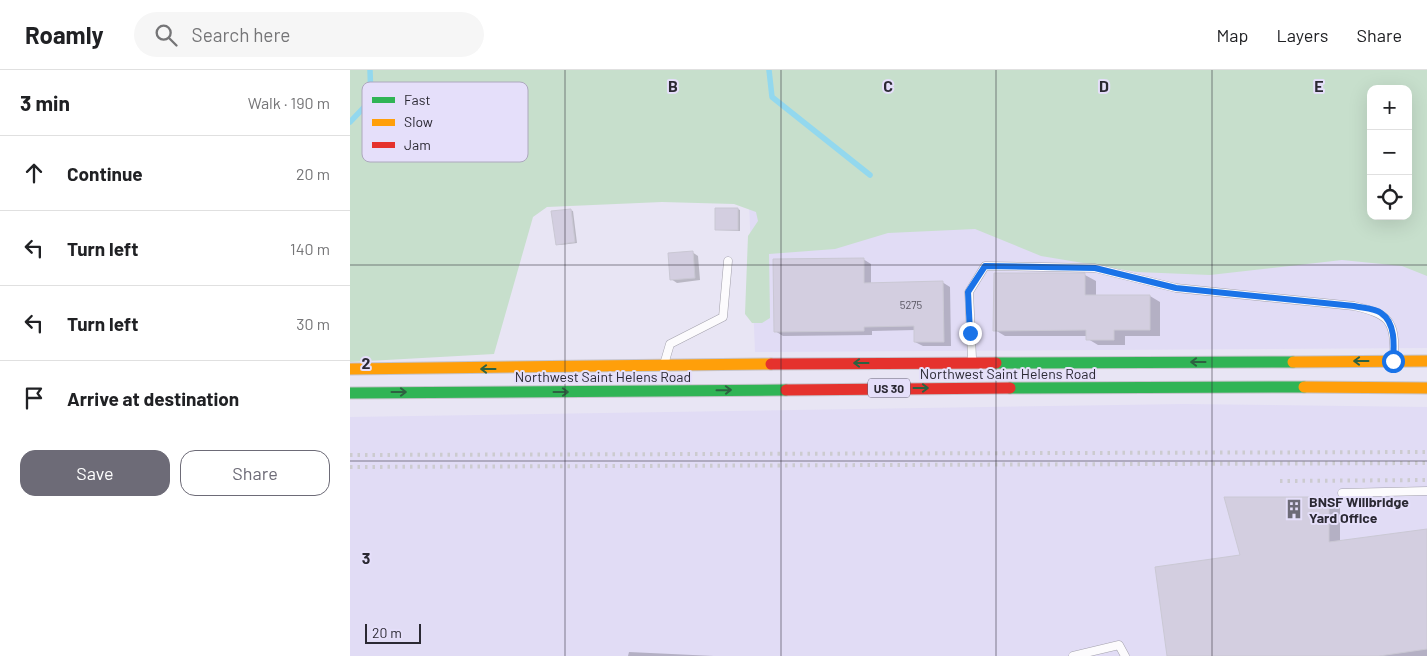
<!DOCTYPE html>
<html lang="en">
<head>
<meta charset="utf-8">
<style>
	:root { --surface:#fff; --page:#f6f6f6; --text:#202124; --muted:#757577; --line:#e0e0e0; --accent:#6d6b77 }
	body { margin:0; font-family:Barlow,sans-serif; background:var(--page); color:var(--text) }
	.controls { position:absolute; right:15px; top:15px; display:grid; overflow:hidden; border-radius:10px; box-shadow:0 5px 20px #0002 }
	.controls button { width:45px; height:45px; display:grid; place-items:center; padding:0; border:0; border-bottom:1px solid var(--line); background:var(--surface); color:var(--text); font:25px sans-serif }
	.scale { position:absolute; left:15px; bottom:12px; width:56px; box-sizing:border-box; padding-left:5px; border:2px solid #2b2933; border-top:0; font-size:14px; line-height:18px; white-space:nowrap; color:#2b2933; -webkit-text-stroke:4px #e5dffa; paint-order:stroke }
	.stop { position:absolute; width:15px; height:15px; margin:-11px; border:4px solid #1a73e8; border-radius:50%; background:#fff }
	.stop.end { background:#1a73e8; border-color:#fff; box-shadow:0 1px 5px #0008 }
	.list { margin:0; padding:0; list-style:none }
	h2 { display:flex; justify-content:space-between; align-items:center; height:65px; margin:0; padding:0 20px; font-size:21px }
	h2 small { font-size:16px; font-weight:400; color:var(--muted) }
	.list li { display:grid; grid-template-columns:32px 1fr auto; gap:15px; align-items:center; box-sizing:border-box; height:75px; padding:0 20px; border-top:1px solid var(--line) }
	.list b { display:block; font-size:19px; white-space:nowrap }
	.list em { font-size:16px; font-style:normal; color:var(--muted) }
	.actions { display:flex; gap:10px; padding:15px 20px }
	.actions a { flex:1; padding:11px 0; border:1px solid var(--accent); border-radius:15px; text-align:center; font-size:18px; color:var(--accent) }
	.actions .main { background:var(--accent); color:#fff }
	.icon { flex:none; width:28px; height:28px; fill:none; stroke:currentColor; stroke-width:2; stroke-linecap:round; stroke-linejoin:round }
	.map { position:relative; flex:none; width:1077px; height:586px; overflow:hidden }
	header { display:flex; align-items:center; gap:30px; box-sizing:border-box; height:70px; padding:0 25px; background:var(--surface); border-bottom:1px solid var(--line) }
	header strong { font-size:24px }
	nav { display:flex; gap:28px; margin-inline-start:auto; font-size:18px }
	.search { width:350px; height:45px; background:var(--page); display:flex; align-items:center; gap:12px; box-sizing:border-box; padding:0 18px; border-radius:28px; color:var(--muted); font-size:19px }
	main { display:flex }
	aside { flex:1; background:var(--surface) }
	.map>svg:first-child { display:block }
</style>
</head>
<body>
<header>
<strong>Roamly</strong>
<div class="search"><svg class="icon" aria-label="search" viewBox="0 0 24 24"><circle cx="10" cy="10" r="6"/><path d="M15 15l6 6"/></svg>Search here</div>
<nav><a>Map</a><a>Layers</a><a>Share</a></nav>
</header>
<main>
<aside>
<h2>3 min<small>Walk · 190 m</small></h2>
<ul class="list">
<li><svg class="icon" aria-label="ahead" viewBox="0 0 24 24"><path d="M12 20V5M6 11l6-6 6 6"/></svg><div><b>Continue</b></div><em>20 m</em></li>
<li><svg class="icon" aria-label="left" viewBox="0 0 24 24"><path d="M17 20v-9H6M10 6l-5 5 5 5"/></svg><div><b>Turn left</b></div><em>140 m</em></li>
<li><svg class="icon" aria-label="left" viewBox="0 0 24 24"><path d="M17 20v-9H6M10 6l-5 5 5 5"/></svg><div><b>Turn left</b></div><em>30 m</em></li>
<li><svg class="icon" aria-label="arrive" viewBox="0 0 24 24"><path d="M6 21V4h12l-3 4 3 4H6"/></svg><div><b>Arrive at destination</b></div></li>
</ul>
<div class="actions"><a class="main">Save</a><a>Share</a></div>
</aside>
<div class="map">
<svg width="1077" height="586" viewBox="0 0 1077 586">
	<rect width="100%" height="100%" fill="#e8e5f4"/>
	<path fill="#e1dcf5" d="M399,132l653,55 25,7v84l-672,4z
		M834,334l243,3v249h-1077v-239z"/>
	<path fill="#c7dfcc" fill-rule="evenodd" d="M0,0h1077v206l-25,-10 -60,-6 -132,15 -73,-3 -96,-16 -66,-27 -87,4 -53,16 -66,5 1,64 -8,5h-10l-7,-9 3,-78 10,-15 -2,-9 -22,-8 -72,-2 -115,5 -14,10 -39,137 -144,8zM1021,19h37v127h-37z"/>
	<path fill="#0003" d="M388,139l2,1v21l-23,-1z
		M220,140l3,1 4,32 -17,2 -3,-1z
		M342,182l6,4 2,24 -23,3 -6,-4z
		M513,189l8,5v20l71,-2 8,5 1,59h-28l-8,-4v-12l-43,1v4l-89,1 -8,-5z
		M645,204l90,1 11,6v15h54l10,6v34h-35v9h-27l-10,-6v-3h-83l-10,-6z
		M875,428h104l11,6v38l87,-12v126h-259l73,-100z
		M279,582l85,4h-86z"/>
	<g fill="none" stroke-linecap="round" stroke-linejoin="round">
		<path stroke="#93d8ee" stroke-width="5.5" d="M419,0l3,27 98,78
			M0,52l21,-22 -1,-30"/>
	</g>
	<path fill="#d3cee0" stroke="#cac8d4" d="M365,138h23v22h-23z
		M221,139l4,33 -19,3 -5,-34z
		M343,181l2,27 -25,2 -2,-27z
		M514,188v25l79,-2 1,61h-30v-16l-50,1v4l-90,1 -1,-73z
		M644,203h91v22h65v35h-36v10h-28v-10l-93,1z
		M874,427h105v45l98,-13v120l-48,7h-212l-12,-89 85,-12z"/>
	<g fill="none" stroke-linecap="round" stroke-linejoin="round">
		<defs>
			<path id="lane" d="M622,288l-3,-66 16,-26 110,2 81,20 178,18c33,8 42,13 40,50
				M315,291l5,-17 53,-27 5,-56
				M992,423l85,-2
				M723,586l46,-11 6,11"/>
			<path id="fast" d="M646,293l297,-1
				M660,318l294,-1
				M0,323l436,-3"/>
			<path id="slow" d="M943,292l134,-1
				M0,299l421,-5
				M954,317l123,1"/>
			<path id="jam" d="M421,294l225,-1
				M436,320l224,-2"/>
		</defs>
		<use href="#lane" stroke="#a3a1ac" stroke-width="9"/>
		<use href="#fast" stroke="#c5c3ca" stroke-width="13"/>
		<use href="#slow" stroke="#c5c3ca" stroke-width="13"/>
		<use href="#jam" stroke="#c5c3ca" stroke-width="13"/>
		<use href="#lane" stroke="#fcfbfd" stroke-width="8"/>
		<use href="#fast" stroke="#30b455" stroke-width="11"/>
		<use href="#slow" stroke="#ff9f0a" stroke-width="11"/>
		<use href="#jam" stroke="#e5322d" stroke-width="11"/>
		<path stroke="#cccbcf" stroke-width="4" stroke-dasharray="2.5 5" stroke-linecap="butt" d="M0,385l1077,-3
			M0,397l1077,-4
			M930,411l147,-1"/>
	</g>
	<defs><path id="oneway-shaft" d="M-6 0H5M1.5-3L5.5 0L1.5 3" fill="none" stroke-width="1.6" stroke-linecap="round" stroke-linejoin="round" transform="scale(1.25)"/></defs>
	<g stroke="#2d6141">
		<use href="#oneway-shaft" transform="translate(1011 291) rotate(180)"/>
		<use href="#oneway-shaft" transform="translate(848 292) rotate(180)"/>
		<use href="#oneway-shaft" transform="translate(511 293) rotate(180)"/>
		<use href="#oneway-shaft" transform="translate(138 299) rotate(180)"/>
		<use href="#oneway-shaft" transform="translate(571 318)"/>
		<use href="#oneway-shaft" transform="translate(374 320) rotate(-1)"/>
		<use href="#oneway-shaft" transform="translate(49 322)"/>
		<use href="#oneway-shaft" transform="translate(211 322)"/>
	</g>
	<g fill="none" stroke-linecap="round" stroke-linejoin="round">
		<path stroke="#1a73e8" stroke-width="6" d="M620,263l-2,-41 17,-26 110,2 81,20 178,18c8,2 21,2 27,7 15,10 13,33 12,48"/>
	</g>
	<path fill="none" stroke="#2b2933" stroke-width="1" stroke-opacity="0.55" d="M215,0v586M431,0v586M646,0v586M862,0v586M0,195h1077M0,391h1077"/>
	<defs>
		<symbol id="building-bare" viewBox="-9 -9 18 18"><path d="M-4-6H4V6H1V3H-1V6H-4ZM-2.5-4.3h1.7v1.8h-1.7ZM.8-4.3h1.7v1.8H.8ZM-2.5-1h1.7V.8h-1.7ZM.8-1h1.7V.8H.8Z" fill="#6d6b77" stroke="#e5dffa" stroke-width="2.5" paint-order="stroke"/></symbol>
	</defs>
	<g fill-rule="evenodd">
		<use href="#building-bare" x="930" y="425" width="28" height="28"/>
	</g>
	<g text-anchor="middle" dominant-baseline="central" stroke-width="4" stroke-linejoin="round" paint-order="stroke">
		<g font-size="11" fill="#585561">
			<text x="561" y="234">5275</text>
		</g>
		<rect fill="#e5dffa" stroke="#63606f" stroke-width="1" x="518" y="308.5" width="42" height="19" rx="4"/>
		<g font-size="12" font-weight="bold" fill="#2b2933">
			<text x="539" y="318">US 30</text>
		</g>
		<g font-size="14" fill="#2b2933" stroke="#e5dffa">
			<text x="658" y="303">Northwest Saint Helens Road</text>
			<text x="253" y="306">Northwest Saint Helens Road</text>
		</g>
		<g font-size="14" font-weight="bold" fill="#2b2933" stroke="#e5dffa" text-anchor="start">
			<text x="959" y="431">BNSF Willbridge<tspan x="959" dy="16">Yard Office</tspan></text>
		</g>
	</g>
	<rect x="12" y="12" width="166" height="80" rx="8" fill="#e5dffa" stroke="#ada8be" stroke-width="1"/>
	<rect x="22" y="27" width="23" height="6" fill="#30b455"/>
	<rect x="22" y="49" width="23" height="7" fill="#ff9f0a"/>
	<rect x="22" y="72" width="23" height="6" fill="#e5322d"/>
	<g font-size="14" fill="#2b2933">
		<text x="54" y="35">Fast</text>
		<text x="54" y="57">Slow</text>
		<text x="54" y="80">Jam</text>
	</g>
	<g font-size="16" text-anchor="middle" font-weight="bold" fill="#2b2933" stroke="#e5dffa" stroke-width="4" stroke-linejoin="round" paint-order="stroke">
		<text x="323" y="22">B</text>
		<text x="538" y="22">C</text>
		<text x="754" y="22">D</text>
		<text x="969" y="22">E</text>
		<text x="16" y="299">2</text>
		<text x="16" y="494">3</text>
	</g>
</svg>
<div class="controls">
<button>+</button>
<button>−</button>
<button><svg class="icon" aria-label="locate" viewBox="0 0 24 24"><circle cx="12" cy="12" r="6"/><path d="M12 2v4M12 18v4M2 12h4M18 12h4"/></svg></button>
</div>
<div class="scale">20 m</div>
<div class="stop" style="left:1043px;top:291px"></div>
<div class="stop end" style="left:620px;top:263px"></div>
</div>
</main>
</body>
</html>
